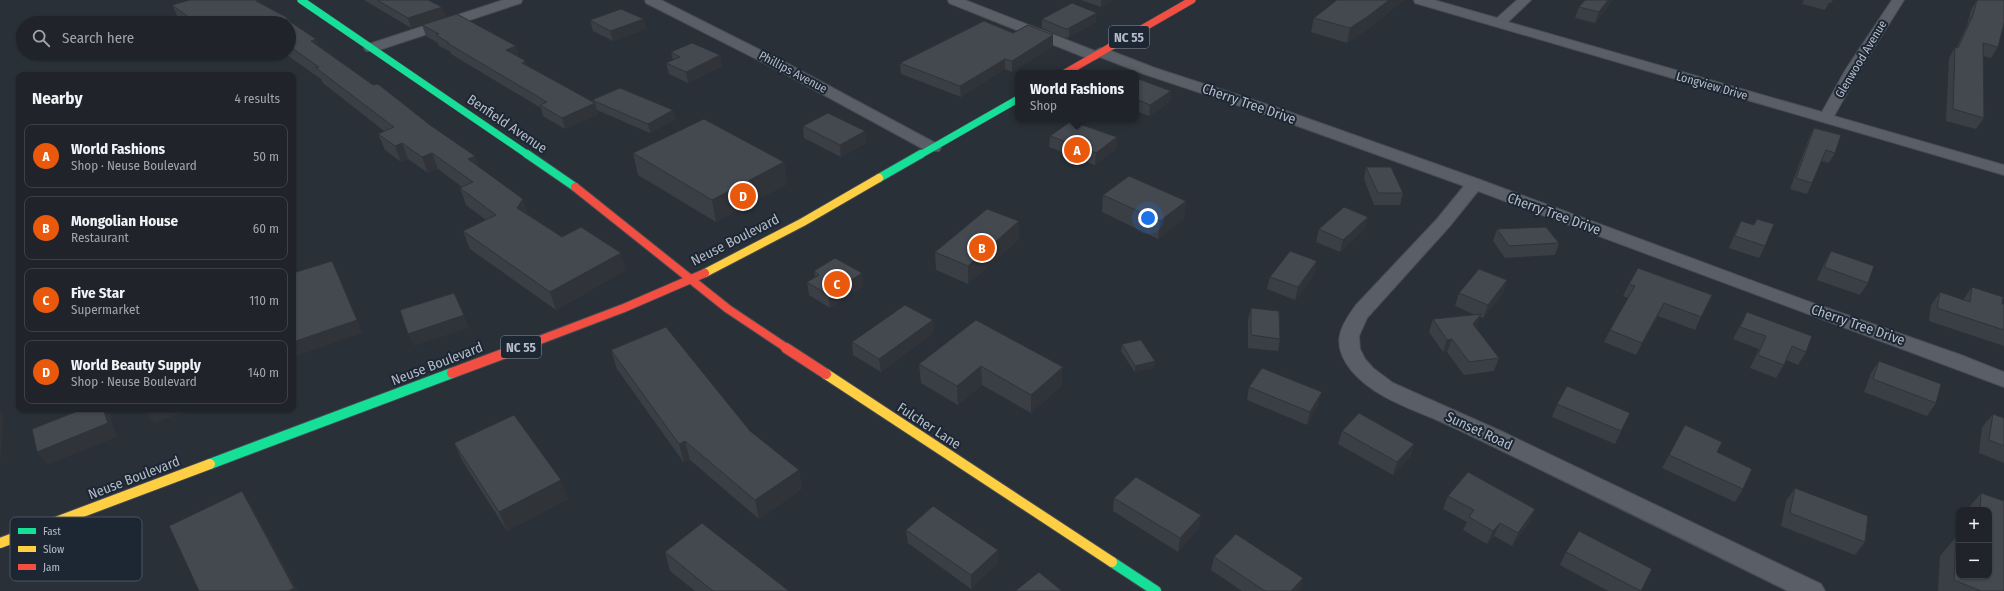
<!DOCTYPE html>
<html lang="en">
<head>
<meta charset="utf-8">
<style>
	:root { --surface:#20242a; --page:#2d3036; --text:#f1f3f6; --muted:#a2a4a8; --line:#3d4147; --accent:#ea580c }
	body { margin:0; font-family:"Fira Sans Condensed",sans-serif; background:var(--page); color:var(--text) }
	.controls { position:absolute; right:12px; bottom:12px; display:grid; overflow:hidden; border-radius:8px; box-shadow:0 1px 3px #0004 }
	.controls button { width:36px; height:36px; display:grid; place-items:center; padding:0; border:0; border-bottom:1px solid var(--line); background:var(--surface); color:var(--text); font:20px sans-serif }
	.you { position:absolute; left:1148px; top:218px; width:14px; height:14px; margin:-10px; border:3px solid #fff; border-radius:50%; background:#1a73e8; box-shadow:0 0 0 6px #1a73e833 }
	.badge { display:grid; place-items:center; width:26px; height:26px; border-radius:50%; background:var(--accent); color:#fff; font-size:13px; font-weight:700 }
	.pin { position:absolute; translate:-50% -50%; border:2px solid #fff; box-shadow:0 1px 4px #0006 }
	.popup { position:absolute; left:1015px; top:70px; width:124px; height:52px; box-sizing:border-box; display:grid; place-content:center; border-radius:8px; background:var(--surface); filter:drop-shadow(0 1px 3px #0005); font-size:13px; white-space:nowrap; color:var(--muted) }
	.popup b { font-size:15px; color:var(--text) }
	.popup::after { content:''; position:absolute; left:50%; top:100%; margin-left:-8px; border:8px solid transparent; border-top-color:var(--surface) }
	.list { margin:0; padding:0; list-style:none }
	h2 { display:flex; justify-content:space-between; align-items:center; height:52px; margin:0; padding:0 16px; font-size:17px }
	h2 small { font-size:13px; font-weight:400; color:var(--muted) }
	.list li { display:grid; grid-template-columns:26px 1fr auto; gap:12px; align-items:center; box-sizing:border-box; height:64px; margin:0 8px 8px; padding:0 8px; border:1px solid var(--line); border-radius:8px }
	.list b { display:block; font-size:15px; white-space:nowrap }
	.list p { margin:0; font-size:13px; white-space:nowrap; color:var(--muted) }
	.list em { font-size:13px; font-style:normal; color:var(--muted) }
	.icon { flex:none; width:22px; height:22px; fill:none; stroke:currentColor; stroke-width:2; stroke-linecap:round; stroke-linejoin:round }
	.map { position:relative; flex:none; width:2004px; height:591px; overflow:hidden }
	.search { position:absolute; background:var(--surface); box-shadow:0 1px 3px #0004; left:16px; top:16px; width:280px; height:44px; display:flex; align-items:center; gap:10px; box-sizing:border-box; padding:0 14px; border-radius:22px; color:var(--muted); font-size:15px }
	.panel { position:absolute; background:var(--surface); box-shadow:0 1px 3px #0004; left:16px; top:72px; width:280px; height:340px; border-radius:8px }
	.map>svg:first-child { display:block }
</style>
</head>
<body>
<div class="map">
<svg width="2004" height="591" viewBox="0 0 2004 591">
	<rect width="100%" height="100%" fill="#2a3038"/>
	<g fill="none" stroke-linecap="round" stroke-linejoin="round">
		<defs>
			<path id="street" d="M503,0h19l-1,3 -145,48h-10l-2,-3 2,-3z
				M645,0h16l129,65 149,80 2,3 -2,3h-12l-147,-80 -134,-68z
				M948,0h17l130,51 6,-3 5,1 49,19 123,40 203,72 326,121 154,54 43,17v15l-526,-196 -29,36 -82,91 -8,18 1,13 5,10 8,9 20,15 110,49 318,152 4,7h-37c-100,-50 -201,-99 -302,-148 -16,-8 -33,-16 -49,-23 -31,-13 -64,-24 -86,-50 -20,-26 -12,-42 5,-65l81,-86 27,-33 -197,-71 -123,-41 -44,-17 -6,3 -5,-1 -140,-56z
				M1414,0h20l63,18 20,-18h14l-23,22 314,90 24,-43 46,-69h12l-44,70 -26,46 170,49v10l-589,-172z"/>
			<path id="fast-far2" d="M301,0l227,155
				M920,155l98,-56"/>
			<path id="fast-far1" d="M527,154l48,33
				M879,178l42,-24"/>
			<path id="fast" d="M210,464l242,-91
				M1112,562l44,29"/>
			<path id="slow-far1" d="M705,273l98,-51 76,-44"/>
			<path id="slow" d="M826,374l286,188
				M0,543l210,-79"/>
			<path id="jam-far2" d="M1065,73l127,-73"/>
			<path id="jam-far1" d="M575,187l153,122 60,40
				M516,349l108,-41 81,-35"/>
			<path id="jam" d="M786,348l40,26
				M452,373l67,-25"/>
		</defs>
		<use href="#street" stroke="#484c53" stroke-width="2"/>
		<use href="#fast-far2" stroke="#484c53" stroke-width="8"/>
		<use href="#fast-far1" stroke="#484c53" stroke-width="10"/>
		<use href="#fast" stroke="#484c53" stroke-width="12"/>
		<use href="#slow-far1" stroke="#484c53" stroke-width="10"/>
		<use href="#slow" stroke="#484c53" stroke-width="12"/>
		<use href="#jam-far2" stroke="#484c53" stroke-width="8"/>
		<use href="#jam-far1" stroke="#484c53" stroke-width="10"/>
		<use href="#jam" stroke="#484c53" stroke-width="12"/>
		<use href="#street" fill="#5a5e66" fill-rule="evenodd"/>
		<use href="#fast-far2" stroke="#16e098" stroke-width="7"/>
		<use href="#fast-far1" stroke="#16e098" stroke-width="8"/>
		<use href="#fast" stroke="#16e098" stroke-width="10"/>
		<use href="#slow-far1" stroke="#ffcf43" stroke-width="8"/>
		<use href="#slow" stroke="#ffcf43" stroke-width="10"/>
		<use href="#jam-far2" stroke="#f24e42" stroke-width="7"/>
		<use href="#jam-far1" stroke="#f24e42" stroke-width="8"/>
		<use href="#jam" stroke="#f24e42" stroke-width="10"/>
	</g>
	<path fill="#3a3f45" d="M364,0h64l14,7 4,10 -35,11z
		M1081,0h32l-12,7z
		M1337,0h67l-40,32 -17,11 -36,-11 3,-14z
		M1613,0l-18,23 -20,-5 4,-11z
		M1804,0h29l-2,3h-2l-4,7 -23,-6z
		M1977,0l21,47 -7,11 -8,-2 1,62 -8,11 -30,-8 3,-63 6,-11h2l10,-22 4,-15z
		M262,4l26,14 2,4 30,25 110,78 45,31 4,11 50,48 33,22 64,33 -70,40 -86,-61 -7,-18 23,-11 -20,-15 -6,-17 2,-1 -24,-18 -10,4 -20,-14 -7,3 -16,-12 -7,-16 6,-3 -61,-48 -2,-4 -37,-26h5v-30h-106l-4,-3 -7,-15z
		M644,19l2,10 -33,12 -20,-10 -3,-11z
		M1042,19l54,3 -27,15 -4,1 -23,-10z
		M422,25l94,21 3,11h-1l10,9 65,36 -1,-2 84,19 -26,14 -53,-23 1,5 -33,14 -22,-13 -2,-8 -90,-54v-2l-12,-6 -1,-3 -12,-7z
		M1013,33l40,2v11l-41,26 -7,-3 -44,28 -60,-23 -1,-11z
		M671,52l49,3 2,11 -34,17 -19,-9 -3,-11 7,-3z
		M1136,78l35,13 -1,11 -21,14 -13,-5z
		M803,126l62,5 1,12 -25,14 -37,-19z
		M1814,128l21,25 -6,10 -8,-2 -9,22 -5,11 -17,-5 19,-51z
		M1050,136l67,1 -1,12 -21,16 -46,-18z
		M633,153l151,9 3,22 -71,38 -78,-47z
		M1366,167l37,26 -3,12h-26l-10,-26z
		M1103,195l83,6 -2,18 -26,20 -56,-27z
		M1368,217l-3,12 -25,23 -24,-10 3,-13z
		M1757,219l8,27 -6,12 -30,-10 6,-15 6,-12 12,4z
		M1019,221v18l-51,45 -32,-14 -1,-18z
		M1497,229l62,14 -4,12 -50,3 -12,-17z
		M1831,251l37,32 -8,12 -43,-15 7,-16z
		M1638,268l63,49 -6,13 -37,-14 -22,39 -32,-13 6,-12 18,-32 -5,-2 6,-12z
		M814,271l48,2 1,13 -33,22 -21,-13 -2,-13 8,-5z
		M1315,274l-20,26 -28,-11 3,-12z
		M1507,280l-4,13 -20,25 -3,-1 -4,11 23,30 -5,13 -30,4 -17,-23h-4l-14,-20 4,-13 42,-4 -20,-9 4,-13z
		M1972,287l32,17v42l-75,-25 2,-16 9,-13 23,8z
		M1251,308l29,31 -2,12 -30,-3v-28z
		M1747,312l59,40 -8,13 -12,-5 -2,5 -8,13 -26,-10 9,-19 -26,-10z
		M976,320l86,65 -31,28 -49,-28 -24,20 -37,-22 -2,-19z
		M933,333l-52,39 -28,-17 -1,-13z
		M1122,344l33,17 -1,7 -19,4 -14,-21z
		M611,350l139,81 49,39 3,19 -43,30 -69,-59 -6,3 -67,-94z
		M1879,361l57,42 -9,13 -63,-24 7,-19z
		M1249,387l69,18 -11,20 -60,-25z
		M1557,404l73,9 -15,31 -63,-27z
		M1993,414l11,4v45l-25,-10 3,-26z
		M1685,425l32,27 26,37 -8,13 -73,-34z
		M1342,431l72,13 -4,13 -17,18 -55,-31z
		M454,443l114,56 -61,32 -44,-69z
		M1795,488l70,54 -10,13 -74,-29 5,-25z
		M1981,493l23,8v90h-66l2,-35 16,-19 3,1v38h30v-66h-22z
		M1448,496l87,13 -6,14 -17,23 -18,-10 -7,8 -24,-14 4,-8 -24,-13z
		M1114,498l87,17 -2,13 -21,24 -65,-41z
		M906,530l92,33 -27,26 -63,-46z
		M665,552l124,39h-94l-25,-20z
		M1566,552l75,39h-33l-48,-26z
		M1214,557l89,21 -4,13h-57l-31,-21z"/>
	<path fill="#303338" d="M258,0h2l6,14 -10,-13z
		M1101,0h12l-12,7z
		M1389,0h15l-40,32 -17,11 3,-15z
		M1608,0h5l-18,23 4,-11z
		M442,7l4,10 -35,11 -3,-10z
		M1097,13l-1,9 -27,15v-9z
		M246,16l3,7h-24z
		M644,19l2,10 -33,12 -3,-10z
		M1053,35v11l-41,26v-11z
		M316,39l7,15 -12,-13z
		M516,46l3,11 -10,4 -3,-11z
		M720,55l2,11 -34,17 -2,-11z
		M1005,59v10l-44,28 -1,-11z
		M526,61l4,11 -8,-9z
		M1171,91l-1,11 -21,14 1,-11z
		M595,103l3,12 -33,14 -3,-11z
		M673,110l3,9 -26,14 -2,-9z
		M865,131l1,12 -25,14 -1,-12z
		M1117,137l-1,12 -21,16 1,-12z
		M402,143l6,16 -7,3 -6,-16z
		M432,153l6,16 -10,4 -6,-16z
		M475,156l6,16 -13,-13z
		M784,162l3,22 -71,38 -4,-22z
		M523,199l6,17 -12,-8z
		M1186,201l-2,18 -26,20 2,-18z
		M1368,217l-3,12 -25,23 3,-12z
		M1019,221v18l-51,45v-18z
		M621,253l5,17 -70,40 -6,-18z
		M332,261l6,12 25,60 -70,24v-15z
		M1317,261l-2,13 -20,26 3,-13z
		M862,273l1,13 -33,22 -2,-13z
		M1507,280l-4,13 -20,25 5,-13z
		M1664,303l-6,13 -22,39 6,-12z
		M1481,314l-4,12 -8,11 4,-13z
		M464,315l5,13 -55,18 -6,-12z
		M933,320v13l-52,39 -2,-13z
		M1452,339l-5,13h-4l4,-12z
		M1155,361l-1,7 -19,4v-6z
		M981,366l1,19 -24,20 -1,-19z
		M1063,367l-1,18 -31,28v-18z
		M1322,392l-4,13 -11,20 3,-13z
		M103,409h3l4,6 7,22 -70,28 -10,-13z
		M148,409h45l-39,14 -9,-13z
		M0,410l4,5 -4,53z
		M685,441l5,19 -6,3 -5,-19z
		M1414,444l-4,13 -17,18 4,-13z
		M799,470l3,19 -43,30 -4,-19z
		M561,480l7,19 -61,32 -8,-19z
		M242,491l12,19 44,81h-9z
		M1535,509l-6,14 -17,23 6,-13z
		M1201,515l-2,13 -21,24 2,-14z
		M1500,523l-6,13 -7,8 6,-13z
		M998,550v13l-27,26v-14z
		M1303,578l-4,13h-8z"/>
	<path fill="#444950" stroke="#303338" d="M190,0h68l-2,1 32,17 -2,1 30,20 -5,2 62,44 5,-1 52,41 45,31 -7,3 55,40 -6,9 45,29 19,-10 40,26 -71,39 -87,-61 33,-16 -36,-27 13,-6 -41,-29 -10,4 -20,-14 -7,3 -17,-12 16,-7 -78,-59 3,-1 -30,-21v-23h-33l-10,-7 -21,7h-28l-25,-18z
		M377,0h51l14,7 -34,11z
		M1337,0h52l-22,17 -17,11 -36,-10z
		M1585,0h23l-9,12 -20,-5z
		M1977,0h27v23l-6,24 -15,-4 1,75 -31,-9 2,-62 3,1 15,-33z
		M1072,3l25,10 -28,15 -3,1 -24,-10z
		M621,9l23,10 -34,12 -20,-11z
		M457,14l59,32 -10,4 20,11 -4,2 73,40 -33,15 -22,-13 7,-3 -100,-59h2l-13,-8 3,-1 -17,-9z
		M984,21l29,12 15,-8 25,10 -41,26 -7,-2 -45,27 -60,-23z
		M692,43l28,12 -34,17 -20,-9 14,-6 -9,-5z
		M1136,78l35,13 -21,14 -14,-6z
		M620,88l53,22 -25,14 -56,-24z
		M828,113l37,18 -25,14 -37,-19z
		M704,119l80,43 -72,38 -79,-47z
		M1071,121l46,16 -21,16 -46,-17z
		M1814,128l27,7 -6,18 -9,-3 -14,33 -16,-5z
		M1366,167h25l12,26h-25z
		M1129,176l57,25 -26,20 -57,-26z
		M1344,207l24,10 -25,23 -24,-11z
		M987,209l32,12 -51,45 -33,-14z
		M1757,219l17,5 -9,22 -30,-10 6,-15 13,4z
		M1546,227l13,16 -50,3 -12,-17z
		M1290,251l27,10 -19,26 -28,-10z
		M1831,251l43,15 -6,17 -44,-16z
		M835,258l27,15 -34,22 -21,-13 12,-7 -5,-4z
		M332,261l25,59 -64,22v-69z
		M1638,268l74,27 -11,22 -37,-14 -22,40 -32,-13 25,-44 -6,-2z
		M1479,269l28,11 -19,25 -29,-12z
		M1972,287l31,10 -1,7h2v26l-67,-22 3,-16 30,10z
		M454,293l10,22 -56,19 -8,-24z
		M905,305l28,15 -54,39 -27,-17z
		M1251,308l28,3 1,28 -29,-4z
		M1747,312l65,24 -6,16 -14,-6 -8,19 -26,-10 8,-19 -26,-9z
		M1481,314l-8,10 26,34 -30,4 -17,-23 -5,1 -14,-21z
		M976,320l87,47 -32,28 -50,-29 -24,20 -38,-22z
		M666,327l84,104 49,39 -44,30 -70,-59 -6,3 -68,-94z
		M1141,340l14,21 -20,5 -13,-22z
		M1879,361l62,23 -5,19 -63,-24z
		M1262,368l60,24 -12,20 -61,-25z
		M1567,386l63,27 -9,18 -64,-27z
		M83,409h20l5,14 -71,29 -5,-23z
		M1359,413l55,31 -17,18 -55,-31z
		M1993,414l11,4v28l-15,-6z
		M514,415l47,65 -62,32 -45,-69z
		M1685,425l37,17 -5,10 35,17 -9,20 -74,-34z
		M1468,472l67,37 -17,24 -18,-10 -7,8 -24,-14 5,-7 -26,-14z
		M1136,477l65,38 -21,23 -66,-40z
		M1795,488l73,28 -3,26 -75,-29z
		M242,491l52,97 -5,3h-90l-30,-65z
		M1981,493l23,8v90h-23l-27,-11 2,-43 3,1v38h30v-66h-9z
		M933,506l65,44 -27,25 -65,-45z
		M702,523l87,68h-76l-48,-39z
		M1579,531l73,38 -11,22 -75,-39z
		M1236,534l67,44 -12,13h-26l-51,-34z
		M1039,572l23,19h-47z"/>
	<g text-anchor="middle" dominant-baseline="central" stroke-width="4" stroke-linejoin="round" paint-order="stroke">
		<g font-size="12" fill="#b4bcc9" stroke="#1d2633">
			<text transform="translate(1861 59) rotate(-59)">Glenwood Avenue</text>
			<text transform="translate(793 72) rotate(28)">Phillips Avenue</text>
			<text transform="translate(1712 86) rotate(16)">Longview Drive</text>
		</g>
		<g fill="#1d2633" stroke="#878f9c" stroke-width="1">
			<rect x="1109" y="26" width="40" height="22" rx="3"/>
			<rect x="501" y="336" width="40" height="22" rx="3"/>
		</g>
		<g font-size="13" font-weight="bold" fill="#b4bcc9">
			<text x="1129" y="37">NC 55</text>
			<text x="521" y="347">NC 55</text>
		</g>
		<g font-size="14" fill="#b4bcc9" stroke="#1d2633">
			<text transform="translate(1249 104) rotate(19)">Cherry Tree Drive</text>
			<text transform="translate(507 124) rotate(34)">Benfield Avenue</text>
			<text transform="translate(1554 214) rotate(20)">Cherry Tree Drive</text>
			<text transform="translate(735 240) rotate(-27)">Neuse Boulevard</text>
			<text transform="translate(1858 325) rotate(19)">Cherry Tree Drive</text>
			<text transform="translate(437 364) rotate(-21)">Neuse Boulevard</text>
			<text transform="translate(929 426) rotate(33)">Fulcher Lane</text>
			<text transform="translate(1479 431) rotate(25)">Sunset Road</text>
			<text transform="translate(134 478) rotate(-21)">Neuse Boulevard</text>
		</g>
	</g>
	<rect x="10" y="517" width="132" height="64" rx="6" fill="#1d2633" stroke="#4a5360" stroke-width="1"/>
	<rect x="18" y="528" width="18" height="6" fill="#16e098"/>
	<rect x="18" y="546" width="18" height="6" fill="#ffcf43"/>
	<rect x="18" y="564" width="18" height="6" fill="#f24e42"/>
	<g font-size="11" fill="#b4bcc9">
		<text x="43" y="535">Fast</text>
		<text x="43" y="553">Slow</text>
		<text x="43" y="571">Jam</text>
	</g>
</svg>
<div class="controls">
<button>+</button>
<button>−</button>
</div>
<div class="you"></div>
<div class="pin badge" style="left:1077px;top:150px">A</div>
<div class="popup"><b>World Fashions</b>Shop</div>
<div class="pin badge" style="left:982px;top:248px">B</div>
<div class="pin badge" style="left:837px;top:284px">C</div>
<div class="pin badge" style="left:743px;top:196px">D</div>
<div class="search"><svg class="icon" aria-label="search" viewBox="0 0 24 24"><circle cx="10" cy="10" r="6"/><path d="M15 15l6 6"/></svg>Search here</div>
<section class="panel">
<h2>Nearby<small>4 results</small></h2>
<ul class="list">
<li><span class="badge">A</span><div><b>World Fashions</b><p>Shop · Neuse Boulevard</p></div><em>50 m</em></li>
<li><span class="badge">B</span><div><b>Mongolian House</b><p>Restaurant</p></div><em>60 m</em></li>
<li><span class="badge">C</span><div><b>Five Star</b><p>Supermarket</p></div><em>110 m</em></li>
<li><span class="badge">D</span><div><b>World Beauty Supply</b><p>Shop · Neuse Boulevard</p></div><em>140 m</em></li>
</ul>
</section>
</div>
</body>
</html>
